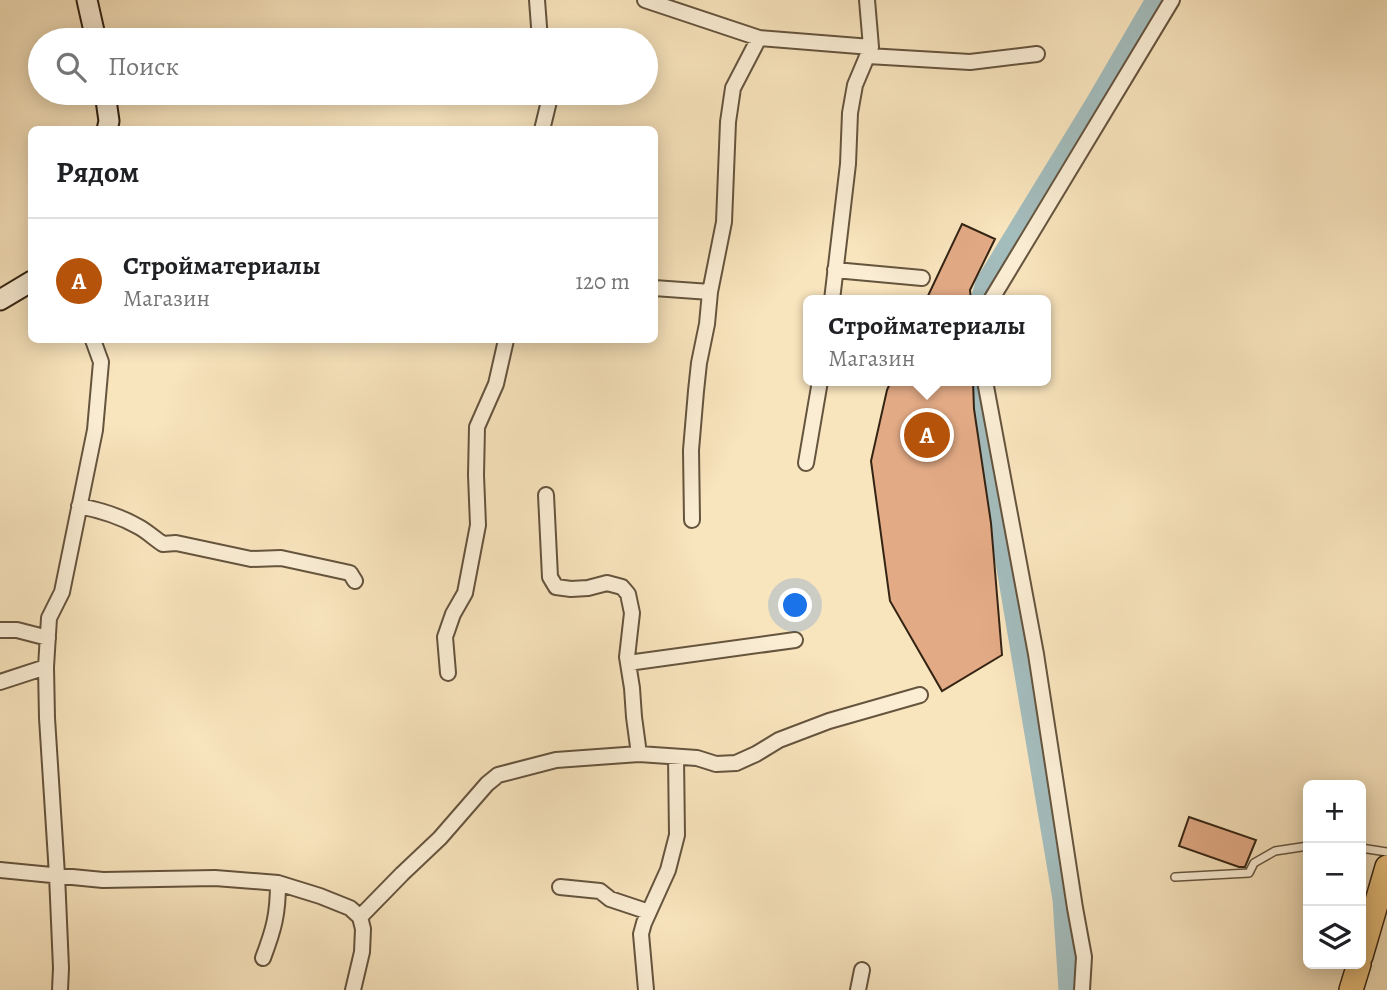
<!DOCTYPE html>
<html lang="ru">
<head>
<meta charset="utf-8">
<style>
	:root { --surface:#fff; --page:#f2f2f2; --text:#202124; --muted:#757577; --line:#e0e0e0; --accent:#b45309 }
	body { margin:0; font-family:Alegreya,serif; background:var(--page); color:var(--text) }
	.controls { position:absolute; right:21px; bottom:21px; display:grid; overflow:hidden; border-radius:10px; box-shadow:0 4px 18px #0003 }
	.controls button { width:63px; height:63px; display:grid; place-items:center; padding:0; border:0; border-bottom:2px solid var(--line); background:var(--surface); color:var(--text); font:35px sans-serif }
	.you { position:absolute; left:796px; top:606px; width:24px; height:24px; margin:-18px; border:5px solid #fff; border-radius:50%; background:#1a73e8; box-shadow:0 0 0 10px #1a73e833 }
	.badge { display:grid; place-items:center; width:46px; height:46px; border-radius:50%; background:var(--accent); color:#fff; font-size:23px; font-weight:700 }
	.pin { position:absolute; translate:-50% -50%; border:4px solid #fff; box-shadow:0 2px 7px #0006 }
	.popup { position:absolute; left:803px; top:295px; width:248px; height:91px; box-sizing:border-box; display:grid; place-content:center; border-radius:10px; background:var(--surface); filter:drop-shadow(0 2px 5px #0005); font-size:23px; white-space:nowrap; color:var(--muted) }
	.popup b { font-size:26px; color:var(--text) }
	.popup::after { content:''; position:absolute; left:50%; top:100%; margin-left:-14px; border:14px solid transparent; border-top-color:var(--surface) }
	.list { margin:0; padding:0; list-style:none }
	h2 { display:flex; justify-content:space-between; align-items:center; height:91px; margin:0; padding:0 28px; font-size:30px }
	h2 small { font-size:23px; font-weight:400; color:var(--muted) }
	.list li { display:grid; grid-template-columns:46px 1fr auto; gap:21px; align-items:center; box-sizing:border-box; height:126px; padding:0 28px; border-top:2px solid var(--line) }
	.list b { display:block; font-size:26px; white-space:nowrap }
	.list p { margin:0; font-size:23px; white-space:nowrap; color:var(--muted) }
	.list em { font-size:23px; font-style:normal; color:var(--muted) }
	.icon { flex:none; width:38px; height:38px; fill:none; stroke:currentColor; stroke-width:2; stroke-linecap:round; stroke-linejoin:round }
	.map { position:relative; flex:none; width:1387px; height:990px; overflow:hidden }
	.search { position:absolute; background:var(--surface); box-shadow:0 4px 18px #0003; left:28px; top:28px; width:630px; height:77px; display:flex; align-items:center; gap:18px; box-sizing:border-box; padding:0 24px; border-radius:38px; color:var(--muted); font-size:26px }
	.panel { position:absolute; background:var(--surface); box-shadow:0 4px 18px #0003; left:28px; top:126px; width:630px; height:217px; border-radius:10px }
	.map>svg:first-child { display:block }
</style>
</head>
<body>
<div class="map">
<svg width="1387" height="990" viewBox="0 0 1387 990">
	<rect width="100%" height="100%" fill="#f8e4bd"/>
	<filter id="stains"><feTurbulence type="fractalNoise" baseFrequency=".00286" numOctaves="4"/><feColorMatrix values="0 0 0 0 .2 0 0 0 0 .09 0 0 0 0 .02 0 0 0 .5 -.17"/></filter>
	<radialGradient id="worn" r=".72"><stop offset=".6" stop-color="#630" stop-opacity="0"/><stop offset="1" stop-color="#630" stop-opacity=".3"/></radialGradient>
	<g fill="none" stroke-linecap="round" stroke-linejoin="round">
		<path stroke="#a3bcbc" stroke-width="21" d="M981,300l5,-17 110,-180 60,-103
			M977,381l9,63 77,455 6,91"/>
	</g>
	<path fill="#e2aa85" stroke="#342414" stroke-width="2" d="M962,224l33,15 -25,51 1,10h-45z
		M891,381h82l1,28 17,114 11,132 -60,36 -52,-90 -19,-140 16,-71z
		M1189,817l67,23 -11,27h-6l-60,-21z"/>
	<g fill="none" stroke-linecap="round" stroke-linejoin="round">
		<defs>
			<path id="lane" d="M1361,848l26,4
				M1175,877l74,-4 5,-10 21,-12 33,-5"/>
			<path id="street" d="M537,0l3,40
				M645,0l114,38 112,9
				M868,56l102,6 67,-8
				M542,130l9,-37
				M835,270l87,8
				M654,288l56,4
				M832,300l16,-136 2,-51 5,-28 16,-38 -4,-47
				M991,300l181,-300
				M985,381l51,273 39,254 9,49 -2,33
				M806,463l14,-82
				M546,495l4,82 6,10 15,2 17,-1 19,-5 15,4 6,7 4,19 -5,44 5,31 2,29 5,37
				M79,506c21,4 41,10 60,21 9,5 16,12 24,17l13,-1 75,16 30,-1 69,15 5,8
				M692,520l-1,-70 5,-59 3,-28 8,-39 3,-32 14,-70 4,-100 5,-34 26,-50
				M0,630h17l31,8
				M628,663l167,-23
				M448,673l-3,-36 8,-23 12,-21 13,-68 -2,-50 1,-48 19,-43 10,-44
				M0,682l46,-15
				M0,870l103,10 112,-2 63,5 42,13 30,12 10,9 3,12 -1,23 -9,38
				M560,887l40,4 10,8 39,13
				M360,917l42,-43 38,-36 47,-54 11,-9 58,-15 83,-6 58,4 19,6 20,-1 20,-9 23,-14 50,-19 91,-26
				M263,958c11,-29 15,-44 15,-75
				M60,990l1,-22 -4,-93 -10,-157 -1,-51 3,-49 13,-26 33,-162 6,-68 -8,-22
				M646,990l-5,-56 3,-11 24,-53 9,-35 -1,-78
				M858,990l4,-20"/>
			<path id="secondary" d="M87,0l9,40
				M105,93l4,28 -2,9
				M0,300l32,-19"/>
			<path id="primary" d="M1361,956l26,-89
				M1351,990l8,-26"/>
		</defs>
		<use href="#lane" stroke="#65543e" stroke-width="10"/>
		<use href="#street" stroke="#65543e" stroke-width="18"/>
		<use href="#secondary" stroke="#342414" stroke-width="23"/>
		<use href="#primary" stroke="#342414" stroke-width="26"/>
		<use href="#lane" stroke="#faedd4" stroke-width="7"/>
		<use href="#street" stroke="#faedd4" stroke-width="14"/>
		<use href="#secondary" stroke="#faedd4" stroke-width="19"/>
		<use href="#primary" stroke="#ecc27e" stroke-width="23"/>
	</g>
	<rect width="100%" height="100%" filter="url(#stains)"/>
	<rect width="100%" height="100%" fill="url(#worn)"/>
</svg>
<div class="controls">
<button>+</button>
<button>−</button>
<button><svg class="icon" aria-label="layers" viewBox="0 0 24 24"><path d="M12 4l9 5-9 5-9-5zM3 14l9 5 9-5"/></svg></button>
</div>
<div class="you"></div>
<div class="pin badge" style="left:927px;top:435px">A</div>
<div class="popup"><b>Стройматериалы</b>Магазин</div>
<div class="search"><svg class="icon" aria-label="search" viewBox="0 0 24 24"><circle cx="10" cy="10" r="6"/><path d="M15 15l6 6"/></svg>Поиск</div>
<section class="panel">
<h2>Рядом<small></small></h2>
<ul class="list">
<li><span class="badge">A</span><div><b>Стройматериалы</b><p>Магазин</p></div><em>120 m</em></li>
</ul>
</section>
</div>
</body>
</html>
